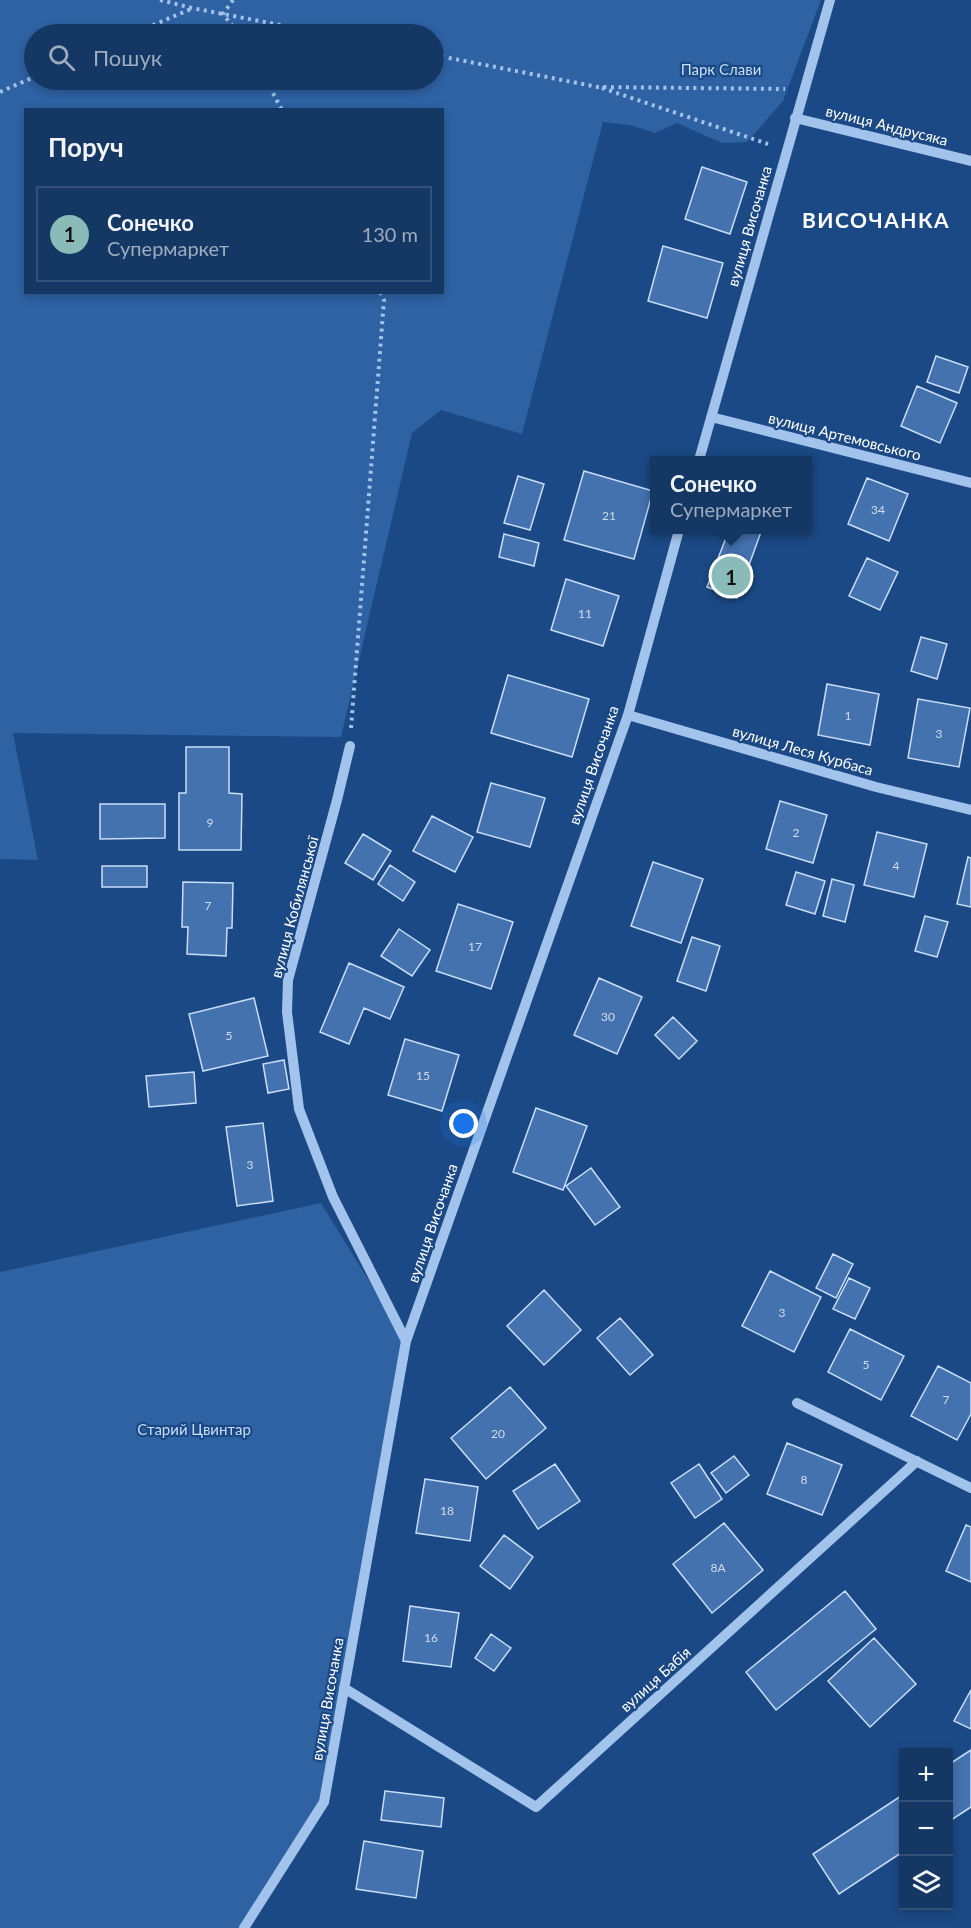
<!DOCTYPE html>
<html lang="uk">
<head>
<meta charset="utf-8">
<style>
	:root { --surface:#143764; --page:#21426d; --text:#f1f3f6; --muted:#9dacbf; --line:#335178; --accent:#8bbbb9 }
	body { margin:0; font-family:Lato,sans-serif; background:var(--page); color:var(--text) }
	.controls { position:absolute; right:18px; bottom:18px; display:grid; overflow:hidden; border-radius:0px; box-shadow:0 3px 9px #0003 }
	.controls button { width:54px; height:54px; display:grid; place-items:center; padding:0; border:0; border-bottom:2px solid var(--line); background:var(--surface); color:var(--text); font:30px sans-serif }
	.you { position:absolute; left:464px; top:1124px; width:21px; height:21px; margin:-15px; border:4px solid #fff; border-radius:50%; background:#1a73e8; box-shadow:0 0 0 9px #1a73e833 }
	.badge { display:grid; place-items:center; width:39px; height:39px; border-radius:50%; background:var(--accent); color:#111; font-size:20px; font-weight:700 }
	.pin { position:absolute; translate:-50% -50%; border:3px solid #fff; box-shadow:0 2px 6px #0006 }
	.popup { position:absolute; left:650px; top:456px; width:162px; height:78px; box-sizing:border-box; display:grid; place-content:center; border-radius:0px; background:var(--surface); filter:drop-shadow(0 2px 4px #0005); font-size:20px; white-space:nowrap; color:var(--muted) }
	.popup b { font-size:22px; color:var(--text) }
	.popup::after { content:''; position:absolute; left:50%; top:100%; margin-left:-12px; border:12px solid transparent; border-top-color:var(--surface) }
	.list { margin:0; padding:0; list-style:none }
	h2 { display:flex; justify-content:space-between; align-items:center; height:78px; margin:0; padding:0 24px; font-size:26px }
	h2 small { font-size:20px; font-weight:400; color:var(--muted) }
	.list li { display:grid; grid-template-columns:39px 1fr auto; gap:18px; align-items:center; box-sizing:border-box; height:96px; margin:0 12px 12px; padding:0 12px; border:2px solid var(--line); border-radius:0px }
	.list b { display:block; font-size:22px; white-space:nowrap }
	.list p { margin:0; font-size:20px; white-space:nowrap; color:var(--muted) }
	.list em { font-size:20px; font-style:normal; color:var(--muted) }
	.icon { flex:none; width:33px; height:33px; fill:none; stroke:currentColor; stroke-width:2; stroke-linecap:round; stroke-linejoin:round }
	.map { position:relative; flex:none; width:971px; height:1928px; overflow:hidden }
	.search { position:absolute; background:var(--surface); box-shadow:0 3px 9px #0003; left:24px; top:24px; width:420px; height:66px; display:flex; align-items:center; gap:15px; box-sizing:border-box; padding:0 21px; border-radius:33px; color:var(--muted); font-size:22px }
	.panel { position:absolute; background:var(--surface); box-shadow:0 3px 9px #0003; left:24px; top:108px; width:420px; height:186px; border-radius:0px }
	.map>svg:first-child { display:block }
</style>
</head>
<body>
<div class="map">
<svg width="971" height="1928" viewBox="0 0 971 1928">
	<rect width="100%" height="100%" fill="#1b4985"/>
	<path fill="#2e62a3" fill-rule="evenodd" d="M0,0h821l-38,101 -36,41 -25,1 -45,-20 -22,10 -25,-8 -27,-3 -81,312 -81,-24 -29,23 -71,304 -328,-4 25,127 -38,-1zM434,34v46h-400v-46zM26,110h416v182h-416z
		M321,1203l85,138 -82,461 -81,126h-243v-656z"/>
	<path fill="#4472ae" stroke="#c7ddf8" stroke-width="1.5" d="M702,167l45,15 -17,52 -45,-15z
		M663,246l60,17 -16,55 -59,-17z
		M936,356l32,11 -9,26 -32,-11z
		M917,386l40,17 -17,40 -39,-17z
		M584,471l69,20 -19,68 -70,-19z
		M518,476l26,8 -14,46 -26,-7z
		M867,478l41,16 -19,47 -41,-17z
		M729,530h26l6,2 -24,66 -30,-11z
		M504,534l35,9 -5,23 -35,-9z
		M867,558l31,14 -18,38 -31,-14z
		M566,579l53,17 -16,50 -52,-16z
		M921,637l26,7 -10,35 -26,-8z
		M508,675l81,24 -17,58 -81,-24z
		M827,684l52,10 -9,51 -52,-10z
		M918,699l52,9 -11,59 -51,-9z
		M186,747h43v46l13,1 -1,56h-62v-57h7z
		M491,783l54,15 -15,49 -53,-15z
		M780,801l47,14 -14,48 -47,-14z
		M100,804h65v34l-65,1z
		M432,816l41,21 -18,35 -42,-21z
		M877,832l50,12 -13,53 -50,-12z
		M363,834l28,17 -18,29 -28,-17z
		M968,857l3,1v49l-14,-3z
		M653,862l50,17 -22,64 -50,-17z
		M390,865l25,17 -12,19 -25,-17z
		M102,866h45v21h-45z
		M796,872l29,9 -10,33 -29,-9z
		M832,879l22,6 -9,37 -22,-6z
		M183,882l50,1 -1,45h-5l-1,28 -39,-2 1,-27h-6z
		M458,904l55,18 -22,67 -55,-18z
		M925,916l23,6 -11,35 -22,-6z
		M399,929l31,21 -18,26 -31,-20z
		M692,937l28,9 -14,45 -29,-10z
		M349,963l55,24 -14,32 -26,-11 -15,36 -29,-12z
		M599,978l43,19 -25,57 -43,-19z
		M254,998l14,58 -65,15 -14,-57z
		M673,1017l24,24 -18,18 -24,-24z
		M405,1039l54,16 -17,56 -54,-16z
		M284,1060l5,29 -21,4 -5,-29z
		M194,1072l2,31 -47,4 -3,-31z
		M536,1108l51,18 -24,64 -50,-18z
		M263,1123l10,78 -36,5 -11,-79z
		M591,1168l29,39 -25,18 -29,-39z
		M833,1254l20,10 -17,34 -20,-10z
		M770,1271l51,26 -27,55 -52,-26z
		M849,1278l21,10 -15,31 -22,-10z
		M544,1290l37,40 -37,35 -37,-39z
		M620,1318l33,37 -23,20 -33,-37z
		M850,1329l54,27 -23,44 -53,-28z
		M938,1366l33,17v31l-14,26 -46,-24z
		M510,1387l36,41 -60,51 -35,-41z
		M787,1443l55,22 -20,50 -55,-21z
		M734,1456l15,19 -23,18 -15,-20z
		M555,1464l25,37 -42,28 -25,-38z
		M699,1464l23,35 -27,19 -24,-35z
		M425,1479l53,8 -8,54 -54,-8z
		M724,1523l39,47 -51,43 -39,-49z
		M966,1525l5,2v55l-25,-11z
		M504,1535l29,22 -23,32 -30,-23z
		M845,1591l31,38 -100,81 -30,-38z
		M410,1606l49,7 -8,54 -48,-6z
		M491,1634l20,14 -17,23 -19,-13z
		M874,1638l42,46 -46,43 -42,-46z
		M971,1690v39l-17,-8z
		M971,1750v57l-23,15v-57z
		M385,1791l59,7 -3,29 -60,-7z
		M904,1794v57l-65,43 -26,-40z
		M364,1841l59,10 -7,47 -60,-9z"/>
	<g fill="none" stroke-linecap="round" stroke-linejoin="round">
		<path stroke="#a2c3eb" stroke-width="4" stroke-dasharray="3 4.5" stroke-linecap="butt" d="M160,0l32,8 135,26
			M233,0l-10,14 16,20
			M132,34l59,-25
			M434,55l164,32 187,2
			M266,80l16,30
			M602,88l166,56
			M0,92l34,-15
			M351,728l33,-428 -4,-8"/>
		<path stroke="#a2c3eb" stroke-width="10" d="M795,118l176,43
			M711,417l260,66
			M699,460l131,-460
			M628,715l248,72 95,23
			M350,746l-13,54 -49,180 -1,32 12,97 34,88 73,144
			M797,1403l174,85
			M344,1688l192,119 381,-346
			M244,1928l80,-126 82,-461 222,-626 51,-185"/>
	</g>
	<g text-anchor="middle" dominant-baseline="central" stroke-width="4.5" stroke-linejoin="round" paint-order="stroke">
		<g font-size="12" fill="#d0dceb">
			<text x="878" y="509">34</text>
			<text x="609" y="515">21</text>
			<text x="585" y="613">11</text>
			<text x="848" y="715">1</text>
			<text x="939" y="733">3</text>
			<text x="210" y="822">9</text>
			<text x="796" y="832">2</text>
			<text x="896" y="865">4</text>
			<text x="208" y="905">7</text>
			<text x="475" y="946">17</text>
			<text x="608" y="1016">30</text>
			<text x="229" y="1035">5</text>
			<text x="423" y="1075">15</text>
			<text x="250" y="1164">3</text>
			<text x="782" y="1312">3</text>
			<text x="866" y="1364">5</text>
			<text x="946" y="1399">7</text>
			<text x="498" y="1433">20</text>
			<text x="804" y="1479">8</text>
			<text x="447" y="1510">18</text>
			<text x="718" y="1567">8А</text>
			<text x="431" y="1637">16</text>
		</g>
		<g font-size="15" fill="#c7ddf8" stroke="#1b4985">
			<text x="721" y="69">Парк Слави</text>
			<text x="194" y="1429">Старий Цвинтар</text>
		</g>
		<g font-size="15" fill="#fff" stroke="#1b4985">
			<text transform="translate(887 125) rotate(14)">вулиця Андрусяка</text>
			<text transform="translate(749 226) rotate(-74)">вулиця Височанка</text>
			<text transform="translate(845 436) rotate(14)">вулиця Артемовського</text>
			<text transform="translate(803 750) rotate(16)">вулиця Леся Курбаса</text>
			<text transform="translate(593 765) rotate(-71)">вулиця Височанка</text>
			<text transform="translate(294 907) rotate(-75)">вулиця Кобилянської</text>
			<text transform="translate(432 1223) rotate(-71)">вулиця Височанка</text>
			<text transform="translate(655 1679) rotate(-42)">вулиця Бабія</text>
			<text transform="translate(327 1699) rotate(-80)">вулиця Височанка</text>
		</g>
		<g font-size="21" font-weight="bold" letter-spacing="1.5" fill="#fff" stroke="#1b4985">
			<text x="876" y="219">ВИСОЧАНКА</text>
		</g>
	</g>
</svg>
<div class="controls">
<button>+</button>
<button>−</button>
<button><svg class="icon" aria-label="layers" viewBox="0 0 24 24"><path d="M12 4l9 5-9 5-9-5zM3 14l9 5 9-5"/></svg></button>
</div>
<div class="you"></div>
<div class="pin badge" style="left:731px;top:576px">1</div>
<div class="popup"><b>Сонечко</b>Супермаркет</div>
<div class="search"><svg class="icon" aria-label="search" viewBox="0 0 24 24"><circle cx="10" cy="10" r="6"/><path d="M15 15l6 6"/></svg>Пошук</div>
<section class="panel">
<h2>Поруч<small></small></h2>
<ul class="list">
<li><span class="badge">1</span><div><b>Сонечко</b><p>Супермаркет</p></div><em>130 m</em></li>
</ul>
</section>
</div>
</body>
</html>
